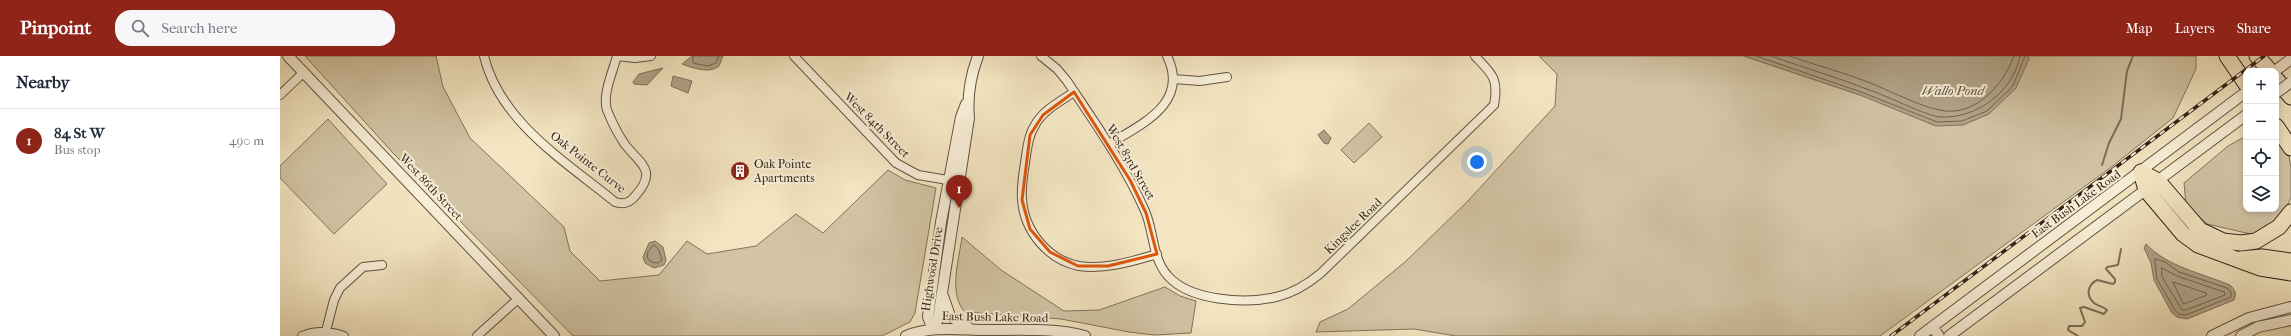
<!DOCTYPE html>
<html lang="en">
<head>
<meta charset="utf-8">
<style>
	:root { --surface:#fff; --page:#f6f6f7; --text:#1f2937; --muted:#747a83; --line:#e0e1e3; --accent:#8f2418 }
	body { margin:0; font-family:"IM FELL French Canon",serif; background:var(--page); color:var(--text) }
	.controls { position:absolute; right:12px; top:12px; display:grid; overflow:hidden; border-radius:8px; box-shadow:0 2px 6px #0003 }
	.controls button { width:36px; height:36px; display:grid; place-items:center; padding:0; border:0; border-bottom:1px solid var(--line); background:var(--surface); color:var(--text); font:20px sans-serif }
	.you { position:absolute; left:1197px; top:106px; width:14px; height:14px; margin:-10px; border:3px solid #fff; border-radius:50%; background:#1a73e8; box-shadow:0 0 0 6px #1a73e833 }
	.badge { display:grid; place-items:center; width:26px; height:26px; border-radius:50%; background:var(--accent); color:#fff; font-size:13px; font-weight:700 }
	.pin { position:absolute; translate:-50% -33px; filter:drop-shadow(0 1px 2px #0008) }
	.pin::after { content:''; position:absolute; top:21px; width:14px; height:12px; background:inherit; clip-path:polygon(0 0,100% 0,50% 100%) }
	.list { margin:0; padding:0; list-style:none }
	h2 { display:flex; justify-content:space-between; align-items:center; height:52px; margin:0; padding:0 16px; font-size:17px }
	h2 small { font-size:13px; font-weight:400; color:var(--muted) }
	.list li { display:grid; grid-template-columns:26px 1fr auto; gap:12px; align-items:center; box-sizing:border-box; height:64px; padding:0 16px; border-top:1px solid var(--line) }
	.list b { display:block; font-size:15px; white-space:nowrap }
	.list p { margin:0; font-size:13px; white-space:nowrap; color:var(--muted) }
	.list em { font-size:13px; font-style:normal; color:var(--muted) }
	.icon { flex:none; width:22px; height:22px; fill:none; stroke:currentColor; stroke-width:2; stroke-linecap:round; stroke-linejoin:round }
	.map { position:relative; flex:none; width:2011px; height:280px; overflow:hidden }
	header { display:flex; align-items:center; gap:24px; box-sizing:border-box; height:56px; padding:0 20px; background:var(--accent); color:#fff }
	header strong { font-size:19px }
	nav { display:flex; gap:22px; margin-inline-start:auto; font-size:14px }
	.search { width:280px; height:36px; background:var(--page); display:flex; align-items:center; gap:10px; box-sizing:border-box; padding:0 14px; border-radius:16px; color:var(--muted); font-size:15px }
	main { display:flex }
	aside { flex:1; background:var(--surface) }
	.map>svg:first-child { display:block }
</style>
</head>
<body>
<header>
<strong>Pinpoint</strong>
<div class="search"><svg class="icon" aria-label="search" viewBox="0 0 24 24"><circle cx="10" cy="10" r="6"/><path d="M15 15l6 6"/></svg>Search here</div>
<nav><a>Map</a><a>Layers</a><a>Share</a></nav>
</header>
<main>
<aside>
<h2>Nearby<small></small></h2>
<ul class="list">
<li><span class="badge">1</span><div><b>84 St W</b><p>Bus stop</p></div><em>490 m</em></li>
</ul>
</aside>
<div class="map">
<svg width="2011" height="280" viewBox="0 0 2011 280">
	<rect width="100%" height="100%" fill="#f3e5c1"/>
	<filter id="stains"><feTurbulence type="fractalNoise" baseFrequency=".005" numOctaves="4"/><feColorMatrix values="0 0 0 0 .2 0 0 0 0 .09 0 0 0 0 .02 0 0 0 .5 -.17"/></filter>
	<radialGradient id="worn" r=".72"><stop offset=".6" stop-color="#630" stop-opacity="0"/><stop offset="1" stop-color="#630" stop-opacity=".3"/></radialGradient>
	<path fill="#d2c4a4" stroke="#82735e" d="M25,0h131l7,31 27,51 94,89 6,24 30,30 59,-6 28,-34 20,13 49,-8 40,-32 27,19 65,-63 17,10 31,8 -21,125 -5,9 -28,14h-309l-180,-183z
		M1259,0h205l116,39 169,-36 -1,-3h168v13l-23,49 -59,47 -234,171h-424l-42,-7 -98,3 4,-10 28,-13 57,-47 62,-60 88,-96 2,-32z
		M48,63l59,65 -53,50 -54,-56v-12z
		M1089,67l13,14 -28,26 -13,-13z
		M1996,79l12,15 3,18v30l-12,23 -24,14 -48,-11 -21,-20 -2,-21 44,-37 18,-10v73h30z
		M682,181l39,33 63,41 35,-1 66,-23 15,9 16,5 -5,32 -37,2 -25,-3 -68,-13 -96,-7c-17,-18 -6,-52 -3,-75z"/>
	<path fill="#b1a388" stroke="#7e6f5b" d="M412,0h31l-4,10c-9,8 -27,2 -37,-2z
		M1464,0h284l1,3 -13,29 -27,26 -26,11 -27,1 -76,-31z
		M383,12l-16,17 -13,-1 -1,-2 6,-8z
		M393,20l19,5 -4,12 -17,-7z
		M1044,74l7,8 -3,6 -4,-1 -6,-8z
		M375,185l8,6 3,13 -2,5 -10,3 -9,-5 -2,-6 6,-14z
		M1866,188c22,23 55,29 84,41 5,5 7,8 4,15l-47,19 -10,-2 -5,-4 -18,-33 -3,-17 -7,-15z"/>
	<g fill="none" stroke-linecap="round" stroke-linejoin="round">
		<path stroke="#716250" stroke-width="1" d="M413,0v7l14,3 9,-3 3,-7
			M1476,0l105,36 76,30 25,-1 25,-10 26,-25 12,-30
			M1491,0c34,12 68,22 101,35 15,5 55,25 68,26 35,2 73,-24 80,-61
			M1509,0c26,9 53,16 79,26 20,8 51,24 71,28 35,8 64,-24 75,-54
			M374,189l5,5 3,10 -4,3 -7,-1 -4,-5 1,-5z
			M1875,203l10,3 14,10 48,16 4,4v5l-45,18 -7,-1 -4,-4 -18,-31z
			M1882,212l15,8 47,16 1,3 -39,15h-4l-20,-33z
			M1893,226l33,11 1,2 -23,9z"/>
		<path stroke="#7e6f5b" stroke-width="2" d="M1822,109l7,-22 12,-24 6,-48 6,-15
			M1798,280l-10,-6 1,-4h13l3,-4 -5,-14 4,-1 20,7 3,-4c-4,-4 -11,-4 -14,-8 -8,-8 -4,-18 4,-22l16,4 2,-2v-3l-9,-10 1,-2 11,-2 3,-16"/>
		<defs>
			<path id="minor" d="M204,0c16,66 81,105 131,146 9,3 15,1 21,-7 23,-26 2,-32 -12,-52 -6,-9 -13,-23 -17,-33 -5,-15 6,-39 10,-54
				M337,0l18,2 16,-2
				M514,0l102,107 22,12 36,6
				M761,0l16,13 10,12c28,42 58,84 78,130 9,20 7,48 23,65 22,25 77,28 108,21 18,-4 32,-13 45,-24l173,-168c5,-27 -2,-31 -19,-49
				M893,23l27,2 27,-4
				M794,36c-13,9 -31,18 -39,33 -7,11 -8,25 -10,38 -2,12 -4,24 -3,36 2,32 26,61 57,67 26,4 54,-5 78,-12
				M0,39l24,-23
				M829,88c33,-20 81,-41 58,-88
				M46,275l8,-31 6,-12 23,-21 19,-2
				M22,280c14,-6 27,-5 42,0
				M197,280l41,-37"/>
			<path id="tertiary" d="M8,0l266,280
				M1995,15l16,-12
				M663,240l7,20 19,12
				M1652,271l7,9
				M653,273l5,-10 31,-201c-2,-22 1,-41 9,-62
				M653,273l-5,-12 13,-95 20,-105 5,-13
				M626,280c26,-11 54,-6 81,-6 33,0 67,-2 98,6
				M1640,280l326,-244
				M1669,280l297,-221
				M1932,280l37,-18 42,-11
				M1961,280l17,-9 33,-7"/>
			<path id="motorway" d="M1947,0l19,28
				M1977,0l13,15
				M1996,23l15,18
				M1996,70l15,22
				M1861,116l5,18 37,44 15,11 62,23 31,5
				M1861,116l17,9 42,49 23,11 18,2 15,-2 23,-14 12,-15
				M1960,203l22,-2 29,4"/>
		</defs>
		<use href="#minor" stroke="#625342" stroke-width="10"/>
		<use href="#tertiary" stroke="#625342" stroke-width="12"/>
		<use href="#motorway" stroke="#312218" stroke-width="17"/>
		<use href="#minor" stroke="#f7eed7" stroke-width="8"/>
		<use href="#tertiary" stroke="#f7eed7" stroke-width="10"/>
		<use href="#motorway" stroke="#f3e5c1" stroke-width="15"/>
		<defs>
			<path id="rail" d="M1611,280l373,-280"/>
		</defs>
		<use href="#rail" stroke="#312218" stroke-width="3.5"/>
		<use href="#rail" stroke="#f7eed7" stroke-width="2" stroke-dasharray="6" stroke-linecap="butt"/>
		<defs>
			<path id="tertiary-bridge" d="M1996,37l15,-11"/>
		</defs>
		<use href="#tertiary-bridge" stroke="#625342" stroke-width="12" stroke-linecap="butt"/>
		<use href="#tertiary-bridge" stroke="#f7eed7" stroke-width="10"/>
	</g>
	<path fill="none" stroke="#df560d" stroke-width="3" stroke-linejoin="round" d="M794,36l56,88 16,33 11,41 -49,12h-30l-28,-14 -20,-23 -8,-29 8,-65 13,-20z"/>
	<defs>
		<symbol id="building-disc" viewBox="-11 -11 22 22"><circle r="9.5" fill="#8f2418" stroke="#f7eed7"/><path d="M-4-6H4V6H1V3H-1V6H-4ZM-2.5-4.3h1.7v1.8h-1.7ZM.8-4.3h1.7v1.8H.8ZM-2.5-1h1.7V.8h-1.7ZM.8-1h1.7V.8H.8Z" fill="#fff"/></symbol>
	</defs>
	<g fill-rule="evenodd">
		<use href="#building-disc" x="449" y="104" width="22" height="22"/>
	</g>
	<g text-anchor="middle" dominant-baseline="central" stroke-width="4" stroke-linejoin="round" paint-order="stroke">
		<g font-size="12" fill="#312218" stroke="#f7eed7">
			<text transform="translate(597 69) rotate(45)">West 84th Street</text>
			<text transform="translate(308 106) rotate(38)">Oak Pointe Curve</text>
			<text transform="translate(851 106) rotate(60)">West 83rd Street</text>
			<text transform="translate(151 131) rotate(47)">West 86th Street</text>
			<text transform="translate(1796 148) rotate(-36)">East Bush Lake Road</text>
			<text transform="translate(1073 170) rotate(-44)">Kingslee Road</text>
			<text transform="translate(652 213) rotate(-81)">Highwood Drive</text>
			<text transform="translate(715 261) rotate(1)">East Bush Lake Road</text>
		</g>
		<g font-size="12" fill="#312218" stroke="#f7eed7" text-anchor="start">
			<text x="474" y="108">Oak Pointe<tspan x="474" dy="14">Apartments</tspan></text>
		</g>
		<g font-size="13" font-style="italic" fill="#5e4f3f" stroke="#f7eed7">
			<text x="1673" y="34">Wallo Pond</text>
		</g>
	</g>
	<rect width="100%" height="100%" filter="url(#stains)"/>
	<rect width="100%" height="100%" fill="url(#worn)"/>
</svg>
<div class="controls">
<button>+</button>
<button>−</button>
<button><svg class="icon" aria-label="locate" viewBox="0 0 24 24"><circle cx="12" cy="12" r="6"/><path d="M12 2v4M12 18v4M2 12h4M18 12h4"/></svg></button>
<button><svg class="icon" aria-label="layers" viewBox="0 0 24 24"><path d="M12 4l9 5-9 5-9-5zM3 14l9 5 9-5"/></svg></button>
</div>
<div class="you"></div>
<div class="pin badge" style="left:679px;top:152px">1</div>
</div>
</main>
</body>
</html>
